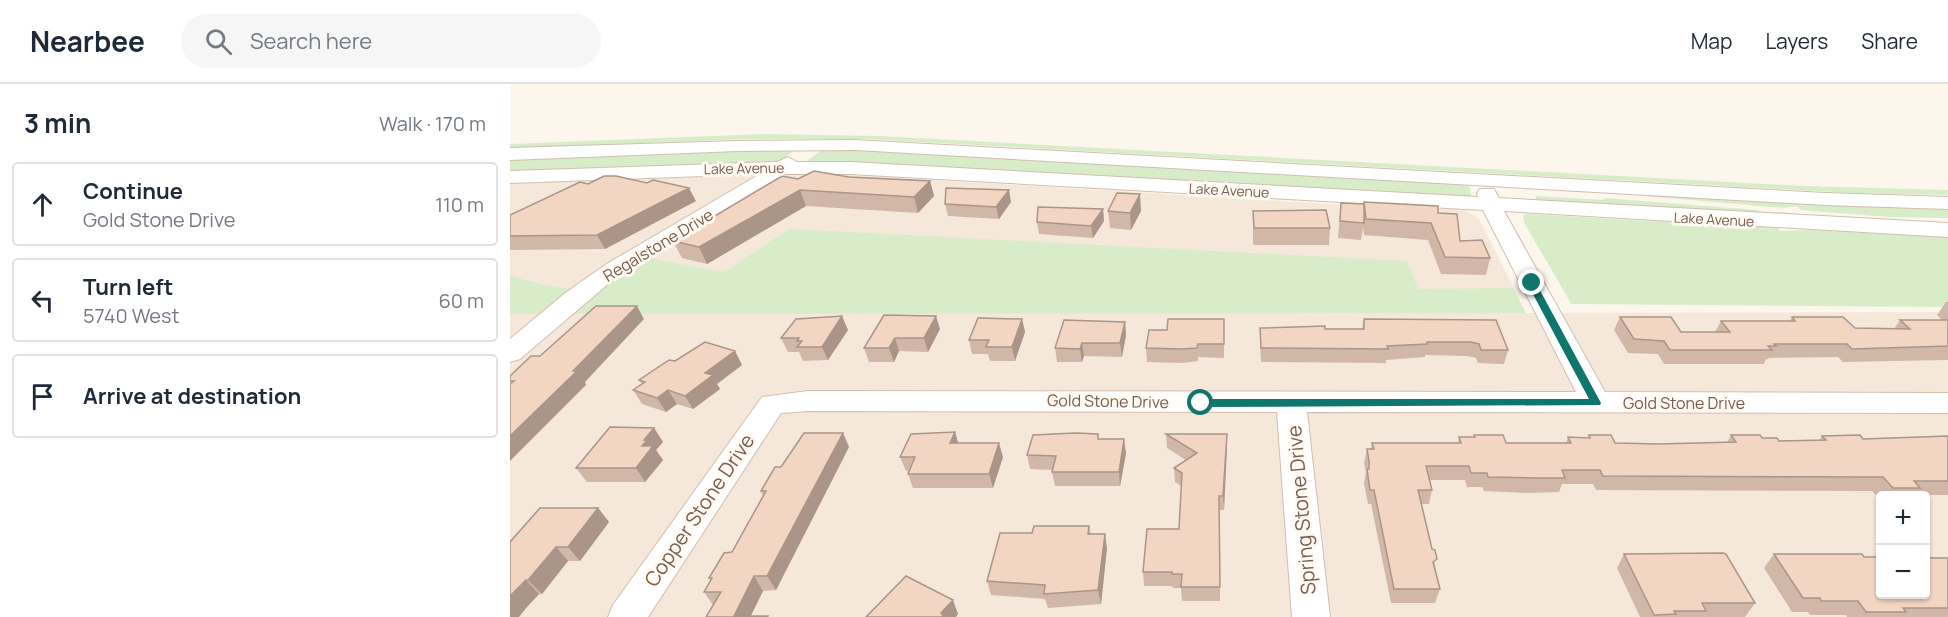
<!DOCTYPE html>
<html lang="en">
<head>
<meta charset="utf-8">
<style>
	:root { --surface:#fff; --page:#f6f6f7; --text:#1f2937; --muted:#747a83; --line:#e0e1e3 }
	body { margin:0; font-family:Manrope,sans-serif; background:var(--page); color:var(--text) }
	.controls { position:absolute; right:18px; bottom:18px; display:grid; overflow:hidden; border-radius:6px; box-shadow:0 2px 4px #0004 }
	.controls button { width:54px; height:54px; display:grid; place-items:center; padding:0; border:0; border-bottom:2px solid var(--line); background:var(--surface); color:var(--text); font:30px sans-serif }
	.stop { position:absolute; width:18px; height:18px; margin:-14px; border:4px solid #0f766e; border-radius:50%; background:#fff }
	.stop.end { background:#0f766e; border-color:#fff; box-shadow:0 2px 6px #0008 }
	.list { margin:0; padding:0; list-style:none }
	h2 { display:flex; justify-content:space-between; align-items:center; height:78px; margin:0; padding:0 24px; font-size:26px }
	h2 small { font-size:20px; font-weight:400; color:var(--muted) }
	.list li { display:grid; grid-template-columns:39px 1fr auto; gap:18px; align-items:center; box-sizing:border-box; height:84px; margin:0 12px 12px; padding:0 12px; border:2px solid var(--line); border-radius:6px }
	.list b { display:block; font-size:22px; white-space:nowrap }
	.list p { margin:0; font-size:20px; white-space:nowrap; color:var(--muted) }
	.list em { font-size:20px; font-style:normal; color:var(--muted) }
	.icon { flex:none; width:33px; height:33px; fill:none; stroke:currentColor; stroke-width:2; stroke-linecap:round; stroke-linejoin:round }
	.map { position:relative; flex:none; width:1438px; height:533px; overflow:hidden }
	header { display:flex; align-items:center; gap:36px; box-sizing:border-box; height:84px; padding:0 30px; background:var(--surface); border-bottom:2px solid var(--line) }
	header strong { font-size:28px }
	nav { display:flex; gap:33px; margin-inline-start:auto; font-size:21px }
	.search { width:420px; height:54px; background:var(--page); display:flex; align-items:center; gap:15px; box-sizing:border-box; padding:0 21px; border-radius:33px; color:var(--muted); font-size:22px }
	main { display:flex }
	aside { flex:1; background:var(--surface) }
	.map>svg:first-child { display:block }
</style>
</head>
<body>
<header>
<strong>Nearbee</strong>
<div class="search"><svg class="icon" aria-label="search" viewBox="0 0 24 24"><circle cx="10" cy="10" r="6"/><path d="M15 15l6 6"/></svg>Search here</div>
<nav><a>Map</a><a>Layers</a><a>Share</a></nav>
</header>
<main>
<aside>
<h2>3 min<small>Walk · 170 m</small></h2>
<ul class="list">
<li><svg class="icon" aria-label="ahead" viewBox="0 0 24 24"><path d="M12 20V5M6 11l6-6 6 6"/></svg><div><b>Continue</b><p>Gold Stone Drive</p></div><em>110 m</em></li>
<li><svg class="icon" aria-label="left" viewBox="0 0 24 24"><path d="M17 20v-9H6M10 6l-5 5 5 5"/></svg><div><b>Turn left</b><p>5740 West</p></div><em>60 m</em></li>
<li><svg class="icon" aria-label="arrive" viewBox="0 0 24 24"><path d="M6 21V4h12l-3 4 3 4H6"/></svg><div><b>Arrive at destination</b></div></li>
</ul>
</aside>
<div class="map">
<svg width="1438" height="533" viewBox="0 0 1438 533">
	<rect width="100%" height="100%" fill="#fdf6ec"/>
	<path fill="#f5e8da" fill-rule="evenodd" d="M214,90l125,1 581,35 22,-2 13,2 14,9 47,94 422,-1v305h-1438v-433zM1370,412h46v98h-46z"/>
	<path fill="#d8ecc9" d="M256,50l113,2 925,50 144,4v5l-95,-2 -988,-54h-116l-239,9v-4z
		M315,64l641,36 3,2 3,13 -667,-37z
		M229,65l56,1 -18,13 -267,11v-16z
		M1055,105l383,19v10l-58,-1 -79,-6 -10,-1 -4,-4 -13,2z
		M1025,112l70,4 -1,-2 153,12 4,3 19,-1 82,8 -323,-16z
		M1017,130l251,14 2,3 30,-1 138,7v70l-377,-3c-15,-28 -32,-54 -47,-82l-1,-6z
		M279,145l618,32 11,28 95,-1 13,25 -1016,1v-39c18,8 72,19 91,12 16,-6 32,-20 47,-29l76,14z"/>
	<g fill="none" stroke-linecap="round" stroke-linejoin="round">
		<defs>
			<path id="minor" d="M345,56l970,53 123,4v12l-123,-4 -970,-55 -117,1 -228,9v-12l228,-7z
				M278,73l9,5h53l628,35 -1,-4 3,-4h14l5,9 449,25v14l-444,-26 101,181 343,1v20l-641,-1 23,205h-38l-15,-205 -469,-1 -27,2 -133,204h-40l5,-12 149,-208 46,-6 768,1 -93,-182 -633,-36h-65l-177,110 -88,75 -10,3v-23l54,-45 41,-29 155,-91 -250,9v-12l267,-9z"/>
		</defs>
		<use href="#minor" stroke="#d1beb0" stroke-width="2"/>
		<use href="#minor" fill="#fff" fill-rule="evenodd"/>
	</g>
	<path fill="#d1b7a8" d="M339,93l81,4 4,15 -16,17 -112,-7 -99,58 -25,-6 -9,-17 125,-62z
		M186,117l-91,48 -95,1v-35z
		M501,118l-12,17 -51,-3 -3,-12z
		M831,119l97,10 22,28 30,17 -4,17 -45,-1 -13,-34 -64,-5 -1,-8 -2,13 -23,-2z
		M593,125l1,12 -11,17 -54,-4 -2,-12z
		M598,127h33l-10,19 -21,-2z
		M743,127l77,17 -1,17h-76z
		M1436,218h2v58l-105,2 -5,-5 -69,1 -1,1h-2l-2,5h-100l-6,-10 -30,-1 -14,-23 6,-13 61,15h34l6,-11h69l2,-4 63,11 39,1 6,-9h42l-5,-5z
		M374,231l56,14 -12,23 -29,-1 -5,11h-25l-5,-14z
		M512,235l3,13 -10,29h-25l-2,-7h-16l-3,-14z
		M854,235l144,31 -4,14 -26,-1 -2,-5 -9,-2 -42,-1v2l-39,3v3l-125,-1 -1,-21v-13l102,1z
		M615,238l1,13 -4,22 -38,-1 -2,6h-25l-2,-14z
		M338,246l-20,30 -25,1 -4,-9h-11l-7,-14z
		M714,249v25l-26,-1v4l-16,2 -35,-1 -1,-14z
		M225,267l7,14 -25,19 3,5 -27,20 -16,-5 -11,8 -24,-8 -9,-14 9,-6 -3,-4 36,-19z
		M144,344l9,14 -7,8 7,10 -18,22h-58l-11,-14z
		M445,348l3,11 45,14 -10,31h-80l-5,-14 1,-3h-3l-6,-14z
		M333,349l6,14 -73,143 -13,1 -12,25h17v1h-62l7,-12 -9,-13 7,-12 -2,-2 23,-26 31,-56 -2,-5 20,-24z
		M588,350l1,5 27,14 -6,33h-65l-3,-14 1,-2 -23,-1 -3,-14z
		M656,350h61l-3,76h-5l1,91h-38l-1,-13h-8l-1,-2h-28l-1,-14 36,-43 2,-43 -6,-4 -1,-14 12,-8 -19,-12z
		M964,351l32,8h60l2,-6 20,1 1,-3 26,8 44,1 68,-1 4,-8 31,3 17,3h40l3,-5 41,3 85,-3v59h-67v6l-9,-10 -276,-1 -3,-6h-31l-3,8 -31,1 -44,-2 -2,-4h-15l-2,-7h-35l2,10 -3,14h-7l18,85 -5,14h-44l-20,-99h-3l-4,-21 2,-11 -2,-9 3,-14h4l1,-6h86l1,-6h15z
		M88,424l11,14 -29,39h-12l-26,33h-3l-12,13 -17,-65z
		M579,442l2,8 16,14 -6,56 -53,4 -3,-9 -54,-4 -4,-14 45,-48z
		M1114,470l131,49 -10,14h-105l-23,-49z
		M1264,470l90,3 84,1v59h-101l-1,-2h-36l-2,-3h-16l-28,-44z"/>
	<path fill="#aa9588" d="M420,97l4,15 -16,17 -4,-16z
		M179,104l7,13 -91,48 -8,-14z
		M290,106l6,16 -99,58 -8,-17z
		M499,106l2,12 -12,17 -3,-12z
		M630,110l1,17 -10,19 -1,-17z
		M593,125l1,12 -11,17 -2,-12z
		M127,222l7,13 -59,63 1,3 -76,76v-25z
		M332,232l6,14 -20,30 -6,-13z
		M426,232l4,13 -12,23 -4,-14z
		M512,235l3,13 -10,29 -3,-14z
		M615,238l1,13 -4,22 -2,-14z
		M385,254l4,13 -5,11 -5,-14z
		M572,259l2,13 -2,6 -2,-13z
		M225,267l7,14 -25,19 3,5 -27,20 -8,-13 20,-23z
		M158,306l9,14 -11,8 -9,-14z
		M144,344l9,14 -7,8 7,10 -18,22 -9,-14 8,-28z
		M445,348l4,14 -9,-3z
		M333,349l6,14 -73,143 -9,-14z
		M717,350v14l-3,62 -1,-14z
		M614,355l2,14 -6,33 -1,-14z
		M489,359l4,14 -10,31 -4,-14z
		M88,424l11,14 -29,39 -12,-14z
		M595,450l2,14 -6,56 -3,-14z
		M46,463l12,14 -26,33 -14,-14z
		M244,492l9,15 -13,26 -16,-1z
		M16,496l13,14 -12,13 -8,10h-9v-21z
		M443,516l5,14 -2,3h-14l-1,-4z"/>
	<path fill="#f3d5c3" stroke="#aa9588" stroke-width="1.5" d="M304,87l35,6 81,4 -16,16 -114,-7 -101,57 -26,-6 109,-65 16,3z
		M94,92h12l31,7 6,-3 36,8 -92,47 -87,1v-21l70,-33 8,2z
		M436,104l63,2 -13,17 -51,-3z
		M607,109l23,1 -10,19 -22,-2z
		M854,118l74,4v7l19,1 3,27 22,-1 8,18 -45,-1 -14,-34 -65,-4z
		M831,119l23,1v19l-24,-2z
		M528,123l65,2 -12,17 -54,-4z
		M816,126l4,18h-76l-1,-17z
		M86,222h41l-64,65h4l-67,65v-52l4,-3h-4v-5l21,-20h9z
		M374,231l52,1 -12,22h-29l-6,10h-25z
		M332,232l-20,31h-25l5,-6h-5l2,-3h-18l15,-19z
		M1110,233h51l10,15h49l-9,-11h74l-3,-4h51l12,11 55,1 -10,-9h48v26l-96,3 -5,-5h-73l2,2h-8l4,4h-102l-6,-9 -30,-2z
		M468,234l44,1 -10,28h-26l3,-7h-20z
		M658,235h56v25h-26l-1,4 -16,1 -35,-1 3,-18h18z
		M854,235l132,1 12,30h-27l-2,-6 -8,-2h-44v2l-40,2 1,3 -127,-1 -1,-20 65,-2v3h39z
		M554,236l61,2 -5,21h-38l-2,6 -25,-1z
		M195,258l30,9 -30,22 8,2 -28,21 -17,-6 -11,8 -24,-8 12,-8 -6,-2 30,-20 6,1z
		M100,343l44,1 -10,12h3l-5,6h11l-17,22h-60z
		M445,348l-5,11h49l-10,31h-81l7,-17h-15l11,-23z
		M294,349h39l-76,143h-13l-20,40h34l-1,1h-61l15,-25h-17l8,-14h-3l15,-25 8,-1 34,-61h-5l14,-24h6z
		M565,349l23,1v5h26l-5,33h-67l4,-16 -29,-1 6,-20z
		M656,350h61l-4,62h-4l1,91h-39l1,-13h-10v-2h-29l4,-43h32l3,-56 -8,-5 23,-15z
		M964,351h29l3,8h65l-3,-6 22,1 -1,-3h22l4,8 44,1 77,-2 -5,-7h29l2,3h15l2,3 47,-1 -4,-4 38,-1 3,4 85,-3v45h-34l6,7h-27l-10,-11 -280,-1 -3,-6h-38l3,8h-31l-46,-1 -1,-4h-16l-2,-7h-43l6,24h-14l14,59 3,1 2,9 -4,3 7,27h-46l-20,-99h-4l-3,-21h2v-8l-2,-12h7l-2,-6h89l-2,-6h16z
		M30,424h58l-30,39h-12l-28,33h-2l-16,16v-54z
		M524,442h55l-1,8h17l-7,56 -54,4 1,-9 -58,-4 13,-48h32z
		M1213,469l3,1 29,49h-53l4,8h-32l2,3 -22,1 -30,-61z
		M1264,470h88l2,3h17v37h45v-36h22v50h-45l3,4h-40l-8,-11h-37l-1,-3h-17z
		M396,492l47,24 -12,13 2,2 -1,2h-76z"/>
	<path fill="#0f766e" d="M1022,196l4,3 65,120 -1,2 -399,2 -5,-4 5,-4h388l-62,-116z"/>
	<g text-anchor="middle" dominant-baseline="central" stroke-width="6" stroke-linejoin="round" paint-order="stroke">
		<g font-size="14" fill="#7a5c4d" stroke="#fffaf3">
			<text transform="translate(234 84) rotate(-1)">Lake Avenue</text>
			<text transform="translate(719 106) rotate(3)">Lake Avenue</text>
			<text transform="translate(1204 135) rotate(3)">Lake Avenue</text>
		</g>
		<g font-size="16" fill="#7a5c4d" stroke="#fffaf3">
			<text transform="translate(148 161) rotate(-31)">Regalstone Drive</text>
			<text transform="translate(598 317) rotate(1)">Gold Stone Drive</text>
			<text x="1174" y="319">Gold Stone Drive</text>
		</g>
		<g font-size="20" fill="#7a5c4d" stroke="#fffaf3">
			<text transform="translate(189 426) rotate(-56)">Copper Stone Drive</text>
			<text transform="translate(791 426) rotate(-95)">Spring Stone Drive</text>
		</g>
	</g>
</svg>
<div class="controls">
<button>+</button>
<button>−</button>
</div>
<div class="stop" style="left:691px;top:319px"></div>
<div class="stop end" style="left:1022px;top:199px"></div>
</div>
</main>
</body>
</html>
